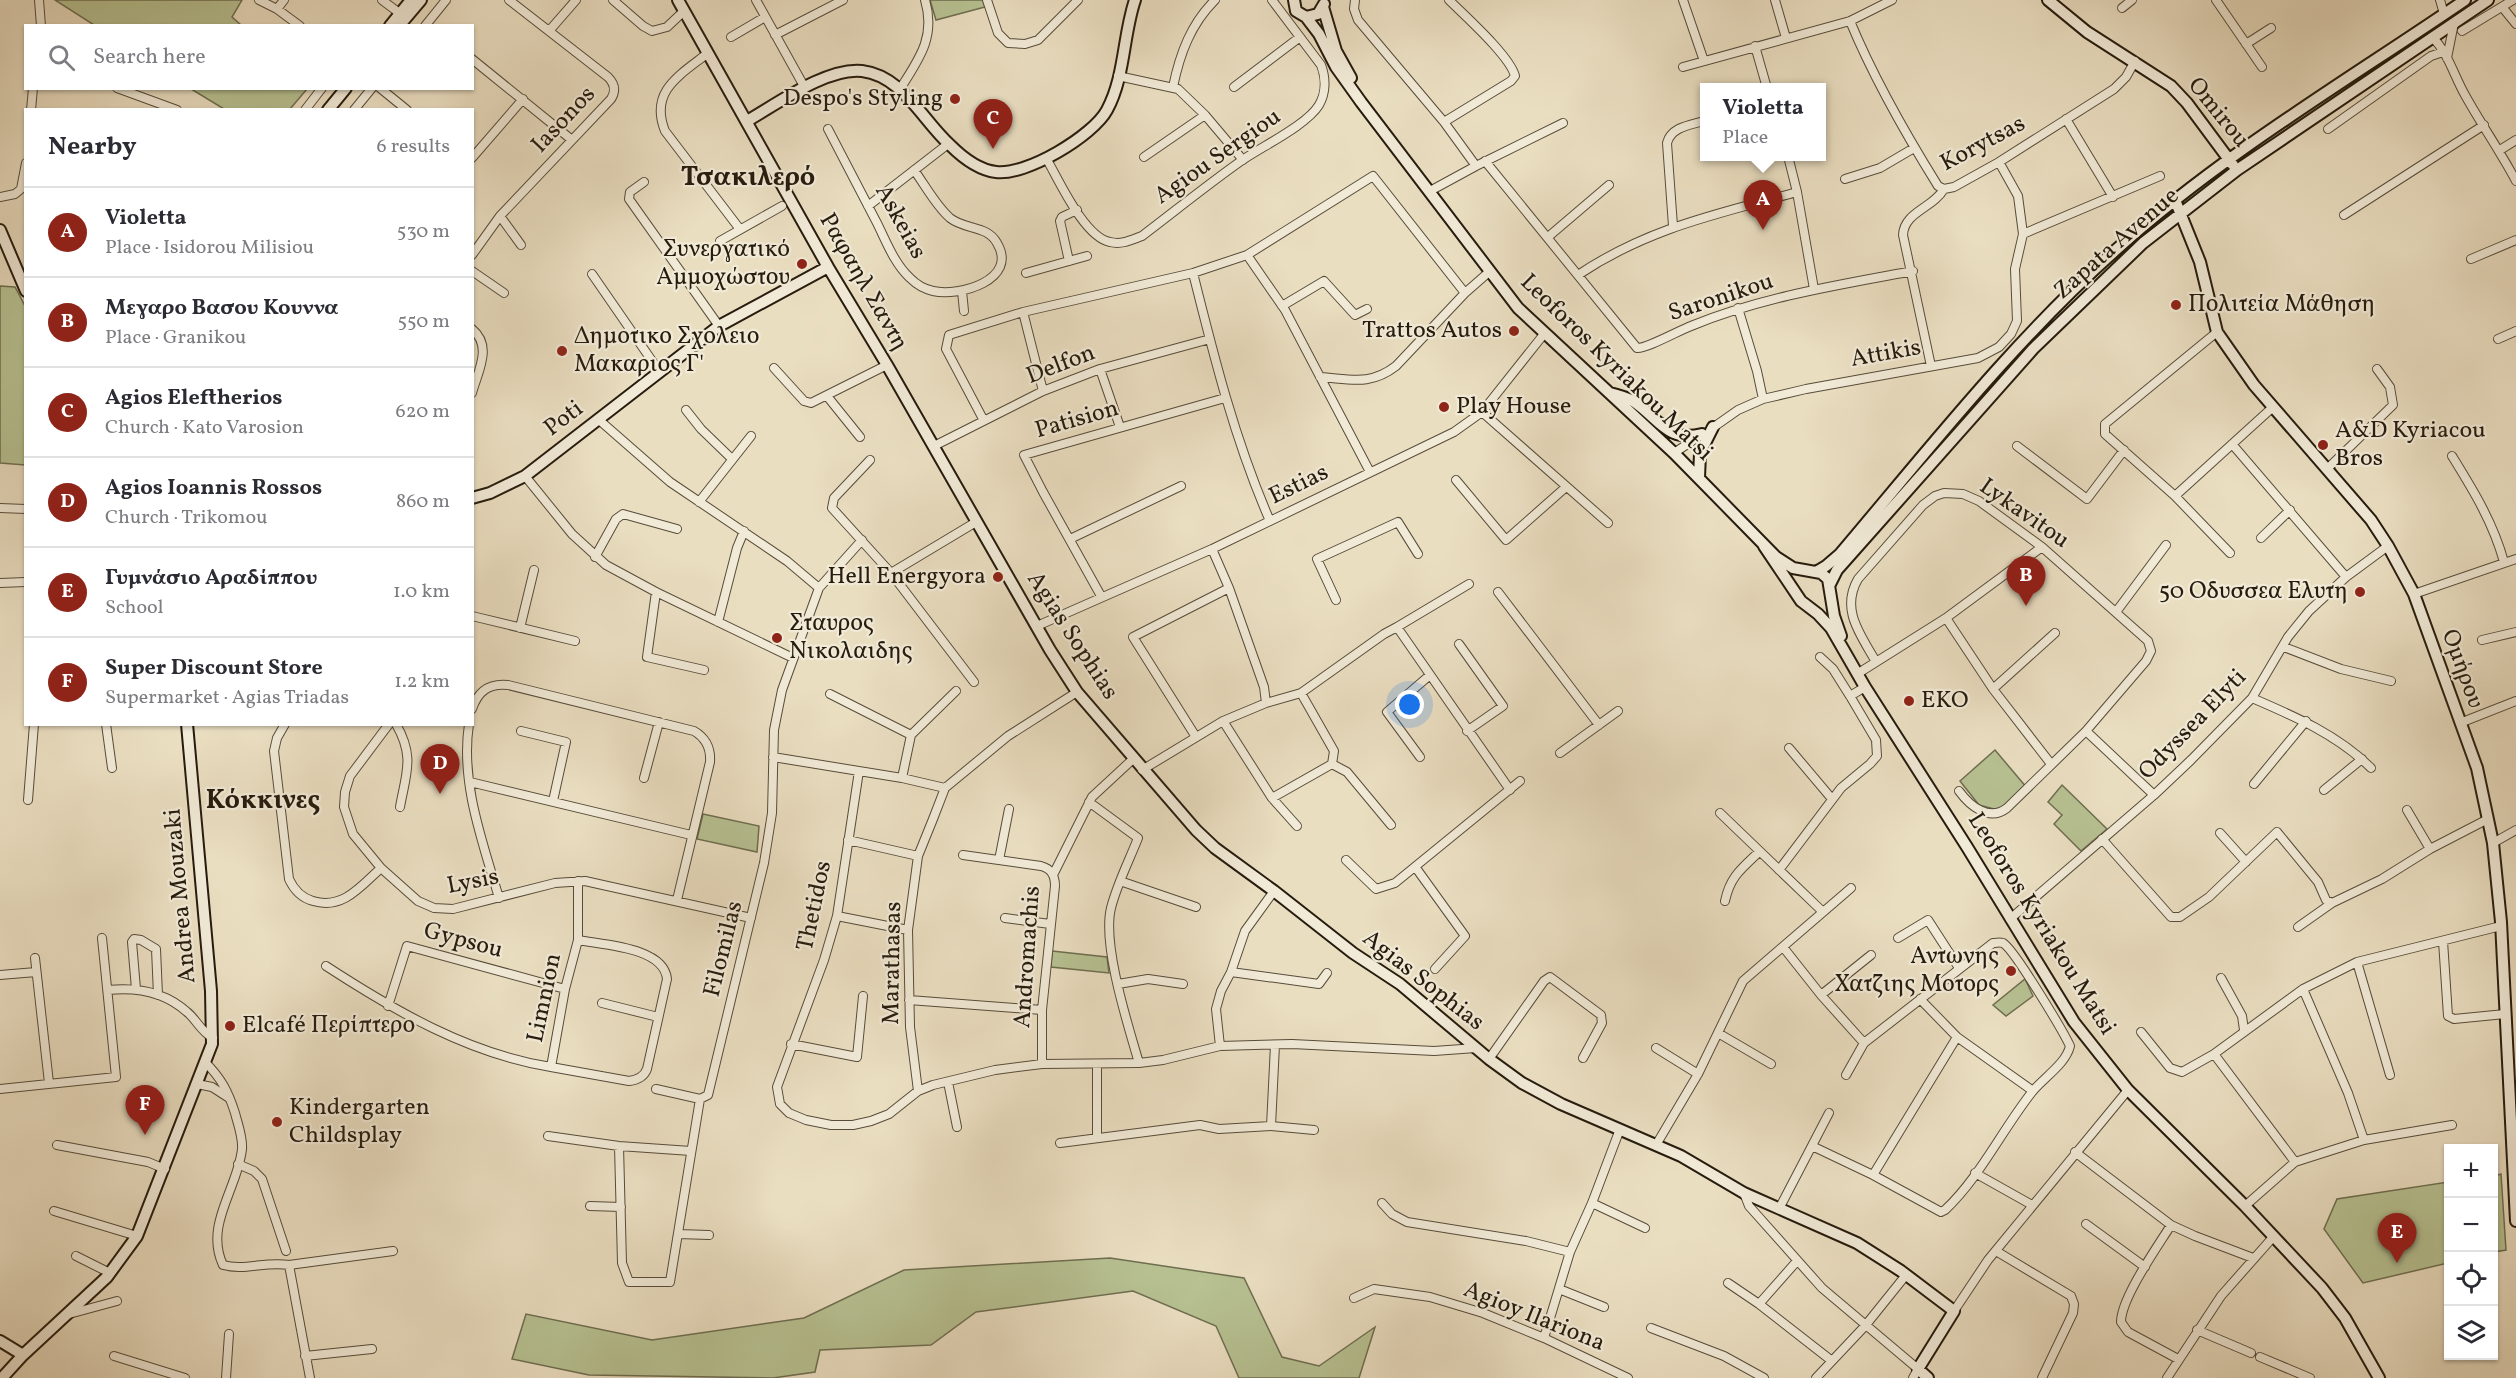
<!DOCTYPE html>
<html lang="en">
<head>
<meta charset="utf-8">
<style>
	:root { --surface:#fff; --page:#f7f7f7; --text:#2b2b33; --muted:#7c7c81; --line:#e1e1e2; --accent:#8f2418 }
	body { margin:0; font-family:Vollkorn,serif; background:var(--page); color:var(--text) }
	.controls { position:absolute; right:18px; bottom:18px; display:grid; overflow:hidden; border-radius:0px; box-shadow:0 2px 4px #0004 }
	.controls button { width:54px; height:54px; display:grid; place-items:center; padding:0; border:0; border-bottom:2px solid var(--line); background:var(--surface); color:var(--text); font:30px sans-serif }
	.you { position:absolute; left:1410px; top:705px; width:21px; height:21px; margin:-15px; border:4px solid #fff; border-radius:50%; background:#1a73e8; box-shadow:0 0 0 9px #1a73e833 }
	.badge { display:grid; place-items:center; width:39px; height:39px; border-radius:50%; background:var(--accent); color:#fff; font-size:20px; font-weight:700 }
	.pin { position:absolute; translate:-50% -50px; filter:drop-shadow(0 2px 3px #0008) }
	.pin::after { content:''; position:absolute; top:32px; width:21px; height:18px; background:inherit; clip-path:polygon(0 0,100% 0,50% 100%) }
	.popup { position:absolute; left:1700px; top:83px; width:126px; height:78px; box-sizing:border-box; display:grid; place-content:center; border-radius:0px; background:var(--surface); filter:drop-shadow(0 2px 4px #0005); font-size:20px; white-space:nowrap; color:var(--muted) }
	.popup b { font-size:22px; color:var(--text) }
	.popup::after { content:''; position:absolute; left:50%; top:100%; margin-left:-12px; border:12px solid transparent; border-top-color:var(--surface) }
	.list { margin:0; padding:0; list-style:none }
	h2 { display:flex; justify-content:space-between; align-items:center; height:78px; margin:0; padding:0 24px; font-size:26px }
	h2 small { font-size:20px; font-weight:400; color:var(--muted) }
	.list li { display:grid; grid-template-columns:39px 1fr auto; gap:18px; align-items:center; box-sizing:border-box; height:90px; padding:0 24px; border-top:2px solid var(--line) }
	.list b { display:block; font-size:22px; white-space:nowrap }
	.list p { margin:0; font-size:20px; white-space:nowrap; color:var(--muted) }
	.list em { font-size:20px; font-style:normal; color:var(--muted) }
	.icon { flex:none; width:33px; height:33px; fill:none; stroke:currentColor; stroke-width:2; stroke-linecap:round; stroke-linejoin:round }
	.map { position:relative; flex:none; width:2516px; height:1378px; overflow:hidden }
	.search { position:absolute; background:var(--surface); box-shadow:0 2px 4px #0004; left:24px; top:24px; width:450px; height:66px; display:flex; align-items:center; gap:15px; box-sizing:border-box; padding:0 21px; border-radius:0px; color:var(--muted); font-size:22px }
	.panel { position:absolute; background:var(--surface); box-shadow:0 2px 4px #0004; left:24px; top:108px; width:450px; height:618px; border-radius:0px }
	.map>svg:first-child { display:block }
</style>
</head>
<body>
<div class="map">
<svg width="2516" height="1378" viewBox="0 0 2516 1378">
	<rect width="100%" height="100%" fill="#eadec1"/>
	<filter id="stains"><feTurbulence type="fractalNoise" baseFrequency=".00333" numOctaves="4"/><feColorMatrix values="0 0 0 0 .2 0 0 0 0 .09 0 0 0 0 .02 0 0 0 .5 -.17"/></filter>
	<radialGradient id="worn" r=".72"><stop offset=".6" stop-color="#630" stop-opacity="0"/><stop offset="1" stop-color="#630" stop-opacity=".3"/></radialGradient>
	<path fill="#b7c192" stroke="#6e6e50" stroke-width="1.5" d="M55,0h187l-10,17 9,8h-147z
		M930,0h53l2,7 -49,13z
		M191,89l116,-1v1l-17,20h-66z
		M0,286l15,1 10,19v159l-25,-2z
		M1995,750l32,38 -29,22 -19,-5 -19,-24z
		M2062,785l45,44 -26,22 -27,-27 8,-9 -14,-13z
		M703,814l56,12 -2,26 -60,-13z
		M1052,951l55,6 2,16 -58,-6z
		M2025,979l8,17 -27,20 -13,-11z
		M2501,1174l5,76 -12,2v-76z
		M2448,1182v81l-85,20 -39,-54 13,-30z
		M1110,1258l134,20 38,79 37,9 56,-39 -16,51h-120l-23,-52 -83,-35 -157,21 -45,33 -111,5 -5,22 -42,6 -184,-3 -77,-16 14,-45 126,26 152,-22 100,-48z"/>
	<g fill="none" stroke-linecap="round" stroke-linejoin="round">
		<defs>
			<path id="street" d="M39,0l2,26
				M259,0l18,9 23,17
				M382,0l20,15
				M613,0l30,26 9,5 15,-4 17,-16
				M756,0l49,88
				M987,0l11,33 10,10 17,1 13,-4 40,-40
				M1355,0l-1,9 4,11 86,102 32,44
				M1683,0l21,61
				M1775,0l11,38
				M2216,0l46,67
				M2440,0l4,14
				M2122,8l10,-8
				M2503,8l13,16
				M277,9l7,-9
				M1850,21c24,58 55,112 88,165l6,3 10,-2 45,-25 115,-73 12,-12 9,-16
				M425,26l21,-26
				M549,31l27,-31
				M2462,31l51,-31
				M775,35l68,-35
				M731,37l34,-20
				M2432,37c16,15 22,39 33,58 16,29 35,56 51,86
				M2246,44l25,-16
				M1755,46l12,42
				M708,53c-28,22 -59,38 -43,78l74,97
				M2447,58l7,-35
				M472,59l100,81
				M1683,67l167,-46 42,-21
				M1118,76l60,13 27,26 38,45
				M1173,87c7,-34 18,-63 42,-87
				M1234,87l66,-50
				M117,88l60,22
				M380,88l27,22
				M900,89c19,-30 36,-52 25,-89
				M31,110l2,-22
				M305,110l17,-22
				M354,110l18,-22
				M2066,119l47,78
				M1444,122l67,-41 4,-5c-5,-20 -50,-60 -66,-76
				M828,129c16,31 33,63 49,94 9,18 17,40 33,55 6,6 14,11 23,13 26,6 86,-11 64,-48 -10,-18 -32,-13 -47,-25 -14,-12 -25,-33 -36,-48
				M2328,129l103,-73 12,-4
				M2500,150l16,-10
				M1788,156l9,36 17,97
				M1144,157l61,-42
				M472,158l51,-59
				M1046,158c13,22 38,79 64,84 12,3 21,-2 32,-6 33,-25 65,-51 99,-75 20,-14 66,-36 78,-56 7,-12 7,-27 2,-40l-49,-65
				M1485,161l152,187c9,1 43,-18 54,-22 71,-29 147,-41 222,-55
				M1845,179l35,-11 34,-20
				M644,182l-14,10 -1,7 90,127
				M1430,191l46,-25 87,-43
				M0,197l15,-3 6,-5 5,-26
				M868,206l80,-62
				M2344,215l140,-90
				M500,216l21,29
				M1673,226l-6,-83c4,-16 23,-18 37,-22
				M2023,234l137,-58
				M1548,237l61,-52
				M720,241l62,-35
				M472,255l28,-39 111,-117c5,-8 4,-15 -3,-22l-99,-77
				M1247,255l38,55 85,162
				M2471,259l45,-19
				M1069,261l-9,-40 2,-4 15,-7
				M472,271l32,22
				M1026,273l61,-17
				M1193,273c21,84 42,168 77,248
				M592,274l67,97
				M1578,275c70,-47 139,-61 219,-83
				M962,291l2,20
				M1282,306l42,-25 31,34 12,-6
				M1738,308l19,63 6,28
				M1023,312l20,79
				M472,329c21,17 6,42 0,64
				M2217,332l-112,92v10l70,62 98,-89
				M2498,339l18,-8
				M1931,366l-28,-131c1,-23 30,-27 41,-46
				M774,368l30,33 7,2 76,-38
				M1100,369l20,58
				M1320,377c31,2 50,9 76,-11l69,-73 24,-21
				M827,396l33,41
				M686,410l15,19 31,30
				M1482,412l126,111
				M598,419l72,63 117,79 32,27
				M983,419l-37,-70 3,-14 74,-23 170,-39 54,-18 126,-79 92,117
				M1711,429l27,-19 25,-11 43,-10 172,-31 21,-11 12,-13 6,-13 -2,-52 8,-35 -5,-38 -19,-34
				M2232,444l114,133
				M934,446l109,-55 57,-22 110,-30
				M2017,446l70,53 37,-49
				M1674,453l27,-18
				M2452,456c21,34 41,66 52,106
				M870,460l-36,38 -2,10 59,65 83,109
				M2327,469l66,-64 -3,-18 -13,-18
				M525,476l47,58 34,31 50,27 137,66
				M1456,480l50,60 60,-53
				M2175,496l55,57
				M699,502l52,-66
				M0,508l26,1
				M2261,538l29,-28
				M1070,539l111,-53
				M1212,549l17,39 35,99 2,16
				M595,557l21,-38 7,-5 54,15
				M891,573l85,-51
				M0,583l26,-1
				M656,592l-9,65 57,13
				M1498,592l101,133
				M2414,594l102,-35
				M1101,596l-58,-104 -19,-37 201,-57
				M1336,600l-19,-41 81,-37 20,32
				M2116,612l50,-67
				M472,616l103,25
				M1946,618l47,71 58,75
				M718,622l19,-74 7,-17
				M1037,626l175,-77 242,-117 28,-20 62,-78
				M1397,627l72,-43
				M520,628l14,-58
				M2482,640l34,-8
				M1459,644l44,62 -36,25
				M2284,647l57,22 50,12
				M1820,657l13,12 17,27
				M1876,662c-15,-27 -36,-52 -18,-83l65,-74 12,-9 9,-3 19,1 16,7 63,46 106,94 3,10 -5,10 -60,70 -79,77c-18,14 -37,-2 -48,-17
				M1857,674l89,-56 96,-71
				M1993,689l62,-56
				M1301,693l33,58 -2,13
				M830,694l81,41
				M2252,698c42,18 86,37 119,70
				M472,709c6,-18 17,-26 36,-24l186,46c12,7 17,17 16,31l-33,138
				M1223,721l49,77 25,28
				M2460,723l56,-22
				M106,724l6,44
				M285,724l-8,14 -3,13 15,128c5,11 13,19 24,22 30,9 48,-15 68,-33
				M389,724l-39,52 -5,16 -1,15 9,27 28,34 37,33 16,7 19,1 102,-26 30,-2 166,37
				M396,724c19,33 10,49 4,83
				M469,724c-9,59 14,119 30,174
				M521,731l45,11 -13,59
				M2086,731l68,64
				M1196,737l-63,-100 96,-49
				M1789,748l43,51
				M1560,753l58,-42
				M773,757l129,21 43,10
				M1420,757l-33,-45 43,-37
				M1332,764l15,8 44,53
				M1142,770l81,-49 43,-18 35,-10 83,-59 13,-7 113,163
				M859,771l-22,145 -13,44 -47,127 3,17 9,9 17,7 25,5h22l18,-4 18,-7 29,-23 15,-6 62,-15 47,-6 97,-1 24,-3 57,-14 72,-2 142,7 42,-3
				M644,778l15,-56
				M902,778l9,-43 45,-44
				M470,782l221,53
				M2254,784l52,-63
				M2324,790l38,-31
				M1272,798l60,-34
				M28,800l6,-76
				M1089,802l49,36c-9,23 -21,46 -27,70 -9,37 17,117 28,155
				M2407,810l23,39
				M1720,813l102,98
				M2220,833l26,29
				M2102,839l69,78h9l29,-20 68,-65 41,50 8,18 6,3
				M848,840l70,16
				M2493,843l23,-13
				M963,855l78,11c11,3 14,10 14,20l-13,124v54
				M999,860l10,-51
				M1346,860l30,29 19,-6 125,-102
				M1416,868l49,68 -30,33
				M1779,870l62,-82 29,-24 7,-8 -1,-16 -26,-44 15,-9
				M1053,875l39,-78 41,-38
				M1120,881l76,26
				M1725,901c5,-24 16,-32 34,-49
				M837,916l71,14
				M1005,918l45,6
				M2010,919l144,-124 37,-35 61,-62 36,-61 21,-26 37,-34 42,-31
				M2298,927l34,-24 50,-24 48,-30 58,-30
				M1898,938l30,-18 31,48
				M578,940c25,5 86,7 89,39l-20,90c-3,8 -10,11 -18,12l-78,-14 14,-78 13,-49v-59
				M2443,941l5,75 6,3 51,-5
				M1783,947l38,48 43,48
				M35,958l14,125
				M2357,962l33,113
				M326,966c69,45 143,88 225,101
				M1231,972l88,12 8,-11
				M0,975l36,-3
				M2221,978l21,38 2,14
				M1118,984l30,-5 35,5
				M136,989l-4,-47 2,-3 7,1 15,9 2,46
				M2303,989l45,104 16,47
				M108,990c29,-3 57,2 79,22 10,8 13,19 26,26
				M1821,995l50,-40
				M1920,999l37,38 76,54
				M909,1000l133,10
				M602,1003l56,14
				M388,1006l19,-60 158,43
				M2141,1032l29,36 12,4 32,-18 89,-65 54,-27 144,-36
				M1718,1033l53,31
				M791,1044l66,13 6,-61
				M1220,1046l-4,-37 5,-18 10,-19 14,-41 29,-40
				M1656,1048l42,26
				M2214,1054l81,108
				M1489,1059l55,-78 6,-4 51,38 1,8 -19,35
				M205,1062c16,16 23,29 30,51 3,12 8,24 7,36 -4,39 -38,76 -19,116 21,6 43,-4 66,0l104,-14
				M1097,1064v74
				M948,1082l9,45
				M197,1084l15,3 17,11
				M0,1089l116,-12 -14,-139
				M656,1089l44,10 8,-4 56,-232 8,-50 2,-83 8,-40 37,-102 43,-48
				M918,1091l-8,-64 -2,-97 10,-74 15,-37 12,-31 63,-52 69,-44
				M1271,1126l4,-81
				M548,1136l71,10 72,5
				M1060,1143l140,-18 19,4 52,-3 43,4
				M57,1145l91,17 17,7
				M1656,1145l42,-71 45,-93 108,-93
				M619,1146l3,117 7,19h41l30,-183
				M1812,1146l61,29 68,37 4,-2c35,-33 57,-80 87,-118 11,-14 34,-28 38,-46 -7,-15 -56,-97 -67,-103 -4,-1 -6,0 -10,0l-129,100 -18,32
				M2075,1152l96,73 24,11 58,22
				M238,1164l16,7 8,8 24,72
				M1975,1173l57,32
				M1873,1175l84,-138
				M1744,1193l5,13 73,82 96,81 -5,9
				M1382,1203l10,11 15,8 119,19 44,11
				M1592,1203l53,25
				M590,1206l31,1
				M2245,1206l50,-44 69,-22 88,-15
				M1780,1207l49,-94
				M54,1211l83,25
				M2086,1224l59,43
				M2171,1225c-13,21 -50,73 -50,97l7,10 50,27
				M678,1234l31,1
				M1996,1251l75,45 3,8 -1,9 -31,65
				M76,1256l34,17
				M289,1265l21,113
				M1728,1283l31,21 73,57
				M1559,1289l45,18
				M1354,1298l20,-9 56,8 53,16 61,25 84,40
				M1759,1304l38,-43
				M1954,1311l34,-51 140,-170
				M69,1314l48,-13
				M1651,1328l73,28 40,22
				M2197,1330l54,23
				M1544,1338l26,-86 22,-49 28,-74
				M114,1356l71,22
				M305,1356l67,-7
				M2260,1357l50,21
				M226,1378l3,-44
				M1816,1378l49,-52 41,-51
				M2167,1378l54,-82 53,-60"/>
			<path id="secondary" d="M678,0l150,267 59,98 163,285 27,42 119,138 19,18 59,43 79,62 47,31 89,75 33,24 39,21 120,52 63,37 113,50 44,28 53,40 -36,58 10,9
				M1294,0l2,11 10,6 12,-3 6,-10
				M2048,0l39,32 84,54 16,17 46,62
				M1323,7l13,44 15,27
				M1306,17l13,17 17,33 25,35 157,206 156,145 102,104 17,11 28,5 7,6 6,37 7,20
				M390,26l21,-26
				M399,26l22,-26
				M328,110l18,-22
				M747,121c30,-17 80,-54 115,-50 41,5 60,49 88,74 12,12 29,25 46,27 30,4 97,-36 111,-62 18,-33 16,-75 28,-110
				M2175,200l25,62 17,70 37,53 117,135 17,26 26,48 63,174 16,75 8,79 15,299
				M0,230l26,61
				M1610,393c8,2 16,4 23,8 26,17 34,42 69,33
				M1699,478l1,-25 13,-26
				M472,498l18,-5 35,-17 194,-150 109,-59
				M1764,546l37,55 17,13 13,14 34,59 102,160 107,175 54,68 117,116 77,82 23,30 34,60
				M1816,572l10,-6 14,-12c89,-105 175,-215 278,-306 106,-95 230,-168 347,-248
				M1830,584l7,-14 196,-221 110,-106 94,-73 251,-170
				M0,1341l23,14
				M2,1378l21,-23 84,-78 30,-41 75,-192 -1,-53 -24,-267"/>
		</defs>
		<use href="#street" stroke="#574c3a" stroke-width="10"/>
		<use href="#secondary" stroke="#261b0d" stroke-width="14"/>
		<use href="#street" stroke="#f1ead7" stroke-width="8"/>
		<use href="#secondary" stroke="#f1ead7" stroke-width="10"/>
	</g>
	<g fill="#8f2418" stroke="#f1ead7" stroke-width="2">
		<circle cx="955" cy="99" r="6"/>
		<circle cx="802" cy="264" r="6"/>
		<circle cx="2176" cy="305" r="6"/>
		<circle cx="1514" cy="331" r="6"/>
		<circle cx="562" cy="351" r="6"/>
		<circle cx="1444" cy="407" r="6"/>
		<circle cx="2323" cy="445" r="6"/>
		<circle cx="998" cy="577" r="6"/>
		<circle cx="2360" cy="592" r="6"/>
		<circle cx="777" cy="638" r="6"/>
		<circle cx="1909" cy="701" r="6"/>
		<circle cx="2011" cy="971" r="6"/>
		<circle cx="230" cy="1026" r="6"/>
		<circle cx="277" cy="1122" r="6"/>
	</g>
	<g text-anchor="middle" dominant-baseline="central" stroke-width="4.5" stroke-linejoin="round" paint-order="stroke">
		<g font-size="24" fill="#261b0d" stroke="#f1ead7" text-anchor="start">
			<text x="943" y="99" text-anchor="end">Despo's Styling</text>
			<text x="790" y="250" text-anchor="end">Συνεργατικό<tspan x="790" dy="28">Αμμοχώστου</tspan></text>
			<text x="2188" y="305">Πολιτεία Μάθηση</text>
			<text x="1502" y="331" text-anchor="end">Trattos Autos</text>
			<text x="574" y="337">Δημοτικο Σχολειο<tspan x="574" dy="28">Μακαριος Γ'</tspan></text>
			<text x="1456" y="407">Play House</text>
			<text x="2335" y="431">A&amp;D Kyriacou<tspan x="2335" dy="28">Bros</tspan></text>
			<text x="986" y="577" text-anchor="end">Hell Energyora</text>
			<text x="2348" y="592" text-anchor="end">50 Οδυσσεα Ελυτη</text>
			<text x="789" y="624">Σταυρος<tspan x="789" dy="28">Νικολαιδης</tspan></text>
			<text x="1921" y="701">EKO</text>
			<text x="1999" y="957" text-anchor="end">Αντωνης<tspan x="1999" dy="28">Χατζιης Μοτορς</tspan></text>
			<text x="242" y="1026">Elcafé Περίπτερο</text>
			<text x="289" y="1108">Kindergarten<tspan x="289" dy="28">Childsplay</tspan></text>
		</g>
		<g font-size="24" fill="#261b0d" stroke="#f1ead7">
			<text transform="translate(2218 113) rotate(51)">Omirou</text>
			<text transform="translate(564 120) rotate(-47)">Iasonos</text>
			<text transform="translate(1983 144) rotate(-28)">Korytsas</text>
			<text transform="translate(1218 157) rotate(-35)">Agiou Sergiou</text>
			<text transform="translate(900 222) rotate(61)">Askeias</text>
			<text transform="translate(2117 244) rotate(-41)">Zapata Avenue</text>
			<text transform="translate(863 282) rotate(60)">Ραφαηλ Σαντη</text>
			<text transform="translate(1721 298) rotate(-18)">Saronikou</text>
			<text transform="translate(1886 354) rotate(-10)">Attikis</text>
			<text transform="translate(1061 365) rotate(-21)">Delfon</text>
			<text transform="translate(1616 368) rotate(44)">Leoforos Kyriakou Matsi</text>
			<text transform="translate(564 419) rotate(-37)">Poti</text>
			<text transform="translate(1077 420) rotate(-16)">Patision</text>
			<text transform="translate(1299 485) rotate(-26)">Estias</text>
			<text transform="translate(2024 514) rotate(35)">Lykavitou</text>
			<text transform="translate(1072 636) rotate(57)">Agias Sophias</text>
			<text transform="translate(2462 669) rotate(70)">Ομήρου</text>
			<text transform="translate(2193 725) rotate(-46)">Odyssea Elyti</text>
			<text transform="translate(473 882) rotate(-11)">Lysis</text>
			<text transform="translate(181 896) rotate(-95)">Andrea Mouzaki</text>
			<text transform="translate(815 906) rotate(-78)">Thetidos</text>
			<text transform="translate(2041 924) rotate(58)">Leoforos Kyriakou Matsi</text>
			<text transform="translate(463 941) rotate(15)">Gypsou</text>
			<text transform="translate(724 949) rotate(-76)">Filomilas</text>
			<text transform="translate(1028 957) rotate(-86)">Andromachis</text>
			<text transform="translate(893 963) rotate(-89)">Marathasas</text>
			<text transform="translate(1423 981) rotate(38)">Agias Sophias</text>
			<text transform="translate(545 998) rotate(-78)">Limnion</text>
			<text transform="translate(1534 1317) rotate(22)">Agioy Ilariona</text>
		</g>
		<g font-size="27" font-weight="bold" fill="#261b0d" stroke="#f1ead7">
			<text x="748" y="178">Τσακιλερό</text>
			<text x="263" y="801">Κόκκινες</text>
		</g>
	</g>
	<rect width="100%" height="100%" filter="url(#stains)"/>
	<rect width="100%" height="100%" fill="url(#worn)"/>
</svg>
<div class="controls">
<button>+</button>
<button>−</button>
<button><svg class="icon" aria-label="locate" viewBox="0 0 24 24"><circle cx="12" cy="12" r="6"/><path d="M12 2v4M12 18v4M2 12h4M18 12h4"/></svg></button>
<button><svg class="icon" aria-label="layers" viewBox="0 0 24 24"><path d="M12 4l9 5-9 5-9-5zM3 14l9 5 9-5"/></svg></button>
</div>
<div class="you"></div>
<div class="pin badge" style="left:1763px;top:230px">A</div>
<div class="popup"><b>Violetta</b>Place</div>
<div class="pin badge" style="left:2026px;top:606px">B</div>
<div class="pin badge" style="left:993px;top:149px">C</div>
<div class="pin badge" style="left:440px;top:794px">D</div>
<div class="pin badge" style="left:2397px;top:1263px">E</div>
<div class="pin badge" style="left:145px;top:1135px">F</div>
<div class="search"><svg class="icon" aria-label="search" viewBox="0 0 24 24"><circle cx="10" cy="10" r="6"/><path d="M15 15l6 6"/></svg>Search here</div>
<section class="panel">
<h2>Nearby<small>6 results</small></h2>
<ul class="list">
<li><span class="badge">A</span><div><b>Violetta</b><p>Place · Isidorou Milisiou</p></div><em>530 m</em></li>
<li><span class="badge">B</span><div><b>Μεγαρο Βασου Κουννα</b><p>Place · Granikou</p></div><em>550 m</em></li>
<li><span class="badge">C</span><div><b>Agios Eleftherios</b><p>Church · Kato Varosion</p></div><em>620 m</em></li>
<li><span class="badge">D</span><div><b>Agios Ioannis Rossos</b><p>Church · Trikomou</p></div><em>860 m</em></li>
<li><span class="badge">E</span><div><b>Γυμνάσιο Αραδίππου</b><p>School</p></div><em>1.0 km</em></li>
<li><span class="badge">F</span><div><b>Super Discount Store</b><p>Supermarket · Agias Triadas</p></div><em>1.2 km</em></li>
</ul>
</section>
</div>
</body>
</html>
